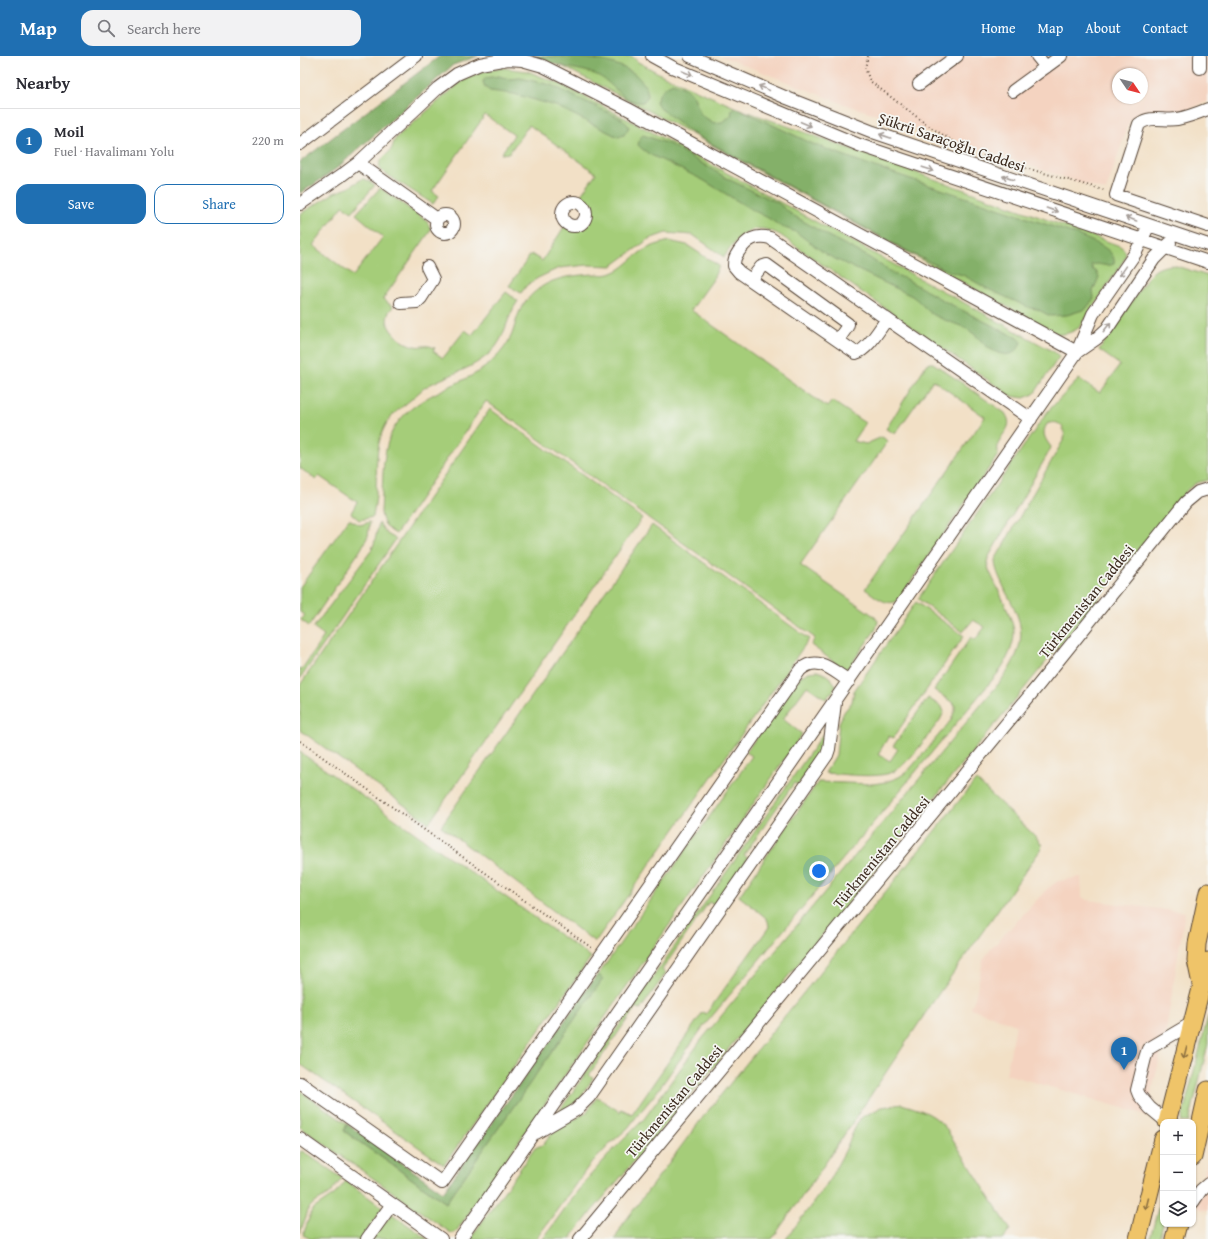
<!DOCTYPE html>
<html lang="en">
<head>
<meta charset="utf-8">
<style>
	:root { --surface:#fff; --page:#f2f2f3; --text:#2b2b33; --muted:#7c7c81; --line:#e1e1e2; --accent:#1f6fb2 }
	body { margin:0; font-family:"Gentium Book Plus",serif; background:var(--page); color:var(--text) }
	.controls { position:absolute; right:12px; bottom:12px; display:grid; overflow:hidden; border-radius:8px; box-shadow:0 1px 3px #0004 }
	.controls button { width:36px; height:36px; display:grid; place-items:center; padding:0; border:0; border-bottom:1px solid var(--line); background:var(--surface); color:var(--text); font:20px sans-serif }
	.compass { position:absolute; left:812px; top:12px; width:36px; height:36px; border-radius:50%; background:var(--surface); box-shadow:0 1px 3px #0004; rotate:125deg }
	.you { position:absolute; left:519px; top:815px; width:14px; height:14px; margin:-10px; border:3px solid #fff; border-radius:50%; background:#1a73e8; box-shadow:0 0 0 6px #1a73e833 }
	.badge { display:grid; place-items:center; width:26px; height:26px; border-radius:50%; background:var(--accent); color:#fff; font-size:13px; font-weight:700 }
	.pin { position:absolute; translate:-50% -33px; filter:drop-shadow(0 1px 2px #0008) }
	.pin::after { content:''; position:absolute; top:21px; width:14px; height:12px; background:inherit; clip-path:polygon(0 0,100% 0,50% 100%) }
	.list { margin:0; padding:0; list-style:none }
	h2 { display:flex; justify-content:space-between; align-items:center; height:52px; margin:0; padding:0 16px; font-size:17px }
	h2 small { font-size:13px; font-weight:400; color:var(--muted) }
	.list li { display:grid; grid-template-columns:26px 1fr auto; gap:12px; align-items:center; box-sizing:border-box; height:64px; padding:0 16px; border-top:1px solid var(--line) }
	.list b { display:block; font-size:15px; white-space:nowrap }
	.list p { margin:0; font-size:13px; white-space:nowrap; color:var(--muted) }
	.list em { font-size:13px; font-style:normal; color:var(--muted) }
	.actions { display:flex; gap:8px; padding:12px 16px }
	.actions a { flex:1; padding:9px 0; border:1px solid var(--accent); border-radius:12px; text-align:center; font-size:14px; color:var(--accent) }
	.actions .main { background:var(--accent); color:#fff }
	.icon { flex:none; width:22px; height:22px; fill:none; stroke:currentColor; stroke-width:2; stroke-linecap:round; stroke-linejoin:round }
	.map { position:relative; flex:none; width:908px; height:1183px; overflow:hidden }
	header { display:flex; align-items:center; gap:24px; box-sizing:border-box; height:56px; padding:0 20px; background:var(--accent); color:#fff }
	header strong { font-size:19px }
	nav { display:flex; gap:22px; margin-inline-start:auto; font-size:14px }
	.search { width:280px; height:36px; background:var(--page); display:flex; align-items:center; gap:10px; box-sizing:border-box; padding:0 14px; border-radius:12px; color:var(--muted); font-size:15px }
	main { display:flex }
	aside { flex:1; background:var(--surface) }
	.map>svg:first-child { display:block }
</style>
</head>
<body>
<header>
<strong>Map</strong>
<div class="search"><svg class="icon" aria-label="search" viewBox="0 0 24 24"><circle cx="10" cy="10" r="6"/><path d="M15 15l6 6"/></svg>Search here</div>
<nav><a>Home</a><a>Map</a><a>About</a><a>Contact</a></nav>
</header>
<main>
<aside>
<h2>Nearby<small></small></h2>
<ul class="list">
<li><span class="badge">1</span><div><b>Moil</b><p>Fuel · Havalimanı Yolu</p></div><em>220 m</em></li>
</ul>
<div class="actions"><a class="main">Save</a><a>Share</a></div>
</aside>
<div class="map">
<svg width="908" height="1183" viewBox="0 0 908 1183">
	<rect width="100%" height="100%" fill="#f6f6f2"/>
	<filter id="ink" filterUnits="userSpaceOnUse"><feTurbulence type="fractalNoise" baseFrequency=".025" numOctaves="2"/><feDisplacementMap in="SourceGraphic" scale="8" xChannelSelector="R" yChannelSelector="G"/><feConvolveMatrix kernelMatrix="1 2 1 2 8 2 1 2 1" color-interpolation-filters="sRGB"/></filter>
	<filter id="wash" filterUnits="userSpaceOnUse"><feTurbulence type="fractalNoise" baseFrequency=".012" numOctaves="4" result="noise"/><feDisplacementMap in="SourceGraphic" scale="16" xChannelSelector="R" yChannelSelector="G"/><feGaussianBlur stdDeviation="0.9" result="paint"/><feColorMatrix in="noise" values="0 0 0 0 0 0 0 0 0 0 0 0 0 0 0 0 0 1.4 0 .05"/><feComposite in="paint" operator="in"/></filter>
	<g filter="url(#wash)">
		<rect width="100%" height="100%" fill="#f2e0c6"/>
		<path fill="#f4d3c0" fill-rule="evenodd" d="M421,0h487v45l-15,7 -13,3 -11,1 -18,-2 -12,2 -10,10 -23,69 -262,-87zM818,18h24v24h-24z
			M781,821l1,20 5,3 98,12 -20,125 -19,78 -140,-41 10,-49 -45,-17 4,-10 8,-38 7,-10 57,-61 11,-8z
			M908,1102v52l-8,-1 -4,-3z"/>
		<path fill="#a5cd79" stroke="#707c4c" d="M247,0h85l6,6 28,15 71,31 383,138c6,4 7,8 4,14l-44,67c-7,5 -15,8 -23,7l-402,-220 -95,-49z
			M204,12l23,3 31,12 90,47 408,223 3,4 -25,37 -10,4 -13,-2 -231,-161c-28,-15 -40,-1 -56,22l-31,-22 -27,-2 -17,6 -37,27 -24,-1 -29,3 -21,10 -11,7 -6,8 -12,-7 22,-32 11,7 22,-34c28,7 36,-12 15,-29l17,-25 -67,-48 -20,28 -8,1 13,-19 -29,-20 -53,76 7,5 -6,8 -50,-32c-9,-9 1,-14 7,-21 4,-5 2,-9 8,-15l63,-54 15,-8 9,-3z
			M62,123h3l10,6 -23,27 -9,-6 -30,39 40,31 30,-39 -27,-23 24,-26 47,33 4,9 -48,69 10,8c-2,2 -5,5 -5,8 -5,14 14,28 26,31 9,2 9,-3 21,2l-2,3 10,7 22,-28 7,5 34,-43 12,9c-12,16 -12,37 -27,51 -18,17 -41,22 -62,33 -8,4 -14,12 -21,17 -7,6 -15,11 -20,19 -14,21 -11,48 -12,72 0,8 -2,16 -3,24l-14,3 -8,-7 6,-11 -38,-26 -3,4 -16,-12v-254l34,-21 14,-5z
			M369,185l18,4 32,21 -7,15 -21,29 136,97 5,-6 33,22 -12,18 13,3 16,-7 6,4 -88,124 74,51 4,5 -2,8 -27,38 -4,2 -4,-2 -30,-22 4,-7 -329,-237 -90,133c-9,-5 -14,-11 -15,-22 4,-63 -3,-91 61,-122 16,-8 35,-15 48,-27 9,-8 17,-17 22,-29 4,-11 6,-24 14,-33 19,-23 40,-25 68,-27 6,0 11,2 18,-1 11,-4 19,-14 29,-21 9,-6 18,-8 28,-11z
			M873,209l35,11v204l-12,3 -8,6 -490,597 -106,125 -22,28h-27l30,-42 15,-19 26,-29 30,-30 58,-80 288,-345c15,-17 35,-43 30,-68 -2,-12 -8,-23 -14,-34 -4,-10 -11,-21 -11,-32l69,-121c2,-12 -5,-20 -17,-15 -6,9 -2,15 4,23l-1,3 -62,108 -1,5 2,7c6,14 25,49 25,63 0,14 -8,28 -16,40l-295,354 -47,66 -19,23 -9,12 -16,14 -24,25 -52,72h-66l65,-91 9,-4 8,-11 4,-3 30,-17 11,-16 23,15 1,-3 11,5 71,-102 3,2 63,-87 -1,-6 -3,-4 -26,-21 79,-114 55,2 13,-2 13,-5 9,-6 36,-42 7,-9 4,-10v-5l-2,-2 -19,-13 37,-53 4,3 10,-13 -12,-7 -10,12 -45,-33 130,-188 31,-32 21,14 20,-28 -21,-15 50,-74c7,-8 13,-10 24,-11z
			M631,307h2l72,50c9,14 -1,17 -6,29 -2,3 -1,9 -1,13l-101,146c-11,6 -23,-6 -32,-12l120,-172 -52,-37 -38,54 -9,-5 40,-64z
			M190,353l152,109 -213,305 -129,-93v-45z
			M49,463l11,6 10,-3 -2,14 -7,13 -52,77 -8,-6 3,-5 -4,-3v-25z
			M79,467l8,11 9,5 -96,140v-11l2,1 22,-33 -11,-8 58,-77 3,-7z
			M352,469l157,114 -214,303 -154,-116z
			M616,546l48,34 -71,102 -4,-2 -11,18 12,7 8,-12 -5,-3 35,-48 14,9 2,5 -4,8c-12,15 -31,44 -47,52 -15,7 -51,2 -68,1l11,-18 3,-32 5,-11 8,-10 2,-11z
			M517,615c8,2 17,8 19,16l-10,12 -19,-13 -24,33 19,15 -347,499h-4l-151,-106v-36l47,33 -3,7 102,72 156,-224 -4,-4 154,-219 -6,-4 55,-76 8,-4z
			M523,678v16l-25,35 -4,-2 -50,72 4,3 -34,47 -5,-3 -47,68 4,3 -26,37 -4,-3 -47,68 4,3 -14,22 -21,13z
			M0,696l291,205 -147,208 -144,-101z
			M676,724l59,56 7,9 -1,4 -104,147 -117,175 -48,68h-157l8,-15 80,-107z
			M908,960v28l-19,78h-8z
			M602,1048c18,6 30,8 43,23l65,102 -6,10h-218l41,-55 18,-33 12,-28 5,-6 20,-10z
			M2,1095l40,27 -12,16 -17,10 -4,4 -9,25v-81z
			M46,1125l36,26 -1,3 -20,29h-50l-8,-4 9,-25 23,-16z
			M863,1134v34l-4,15h-9z
			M92,1158l36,25h-56z"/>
		<path fill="#84b069" stroke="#606d44" d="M140,0h38l-25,9 -116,103 -24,17 -13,8v-31z
			M235,0c32,0 76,0 101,19 6,6 11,11 12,21l-5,6c-19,2 -29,-18 -44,-26 -10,-5 -19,-6 -29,-8 -13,-3 -24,-6 -35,-12z
			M199,20l10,3 11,-1 31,7 71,34 6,6 1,2 -5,8 -6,2 -62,-31 -42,-12 -24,-3 -5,-4 -2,-5 2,-4z
			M373,27l14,6 7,8 7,18 13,8 8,-1 9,-6 1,-6 5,-2 76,36 59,22 206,69c11,6 39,13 36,29 -10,4 -13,-2 -23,1l2,5 3,1 3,6 -6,14 1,7 -8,11 -19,6 -17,1 -13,-7 -7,-1 -42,-19 -25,-14 -12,-3 -38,-18 -221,-121 -32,-25 -4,-6c3,-9 7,-15 17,-19z
			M343,79l26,9 61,36 48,23 13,11 39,23 35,18 29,19 12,5 38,22 73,37 4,4c-5,17 -21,14 -32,6 -7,-5 -12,-13 -19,-17 -10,-7 -23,-9 -34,-15 -9,-4 -15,-14 -24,-20l-85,-41 -31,-23 -14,-5 -14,-9 -19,-10 -46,-28 -54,-26 -8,-6 -3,-3 2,-7z
			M298,918l5,5 -157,224 -102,-72 3,-7 96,68z"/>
	</g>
	<g filter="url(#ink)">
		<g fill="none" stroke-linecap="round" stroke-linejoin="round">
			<defs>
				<path id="minor" d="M352,0l20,11 187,78 349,117
					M390,0l97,42 86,34 335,113
					M737,0l9,11
					M900,12v-12
					M619,28l38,-28
					M713,35l48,-35
					M908,53c-10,4 -20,8 -31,10 -13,2 -26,-4 -38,5l-23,71 92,31
					M0,88l116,-88
					M58,107l79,56
					M262 158a12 12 0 1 1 24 0a12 12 0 1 1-24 0Z
					M0,148l42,-29 16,-12 80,-75 19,-14 23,-10 28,-5 14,1 21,6 85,43 449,243
					M136 168a9 9 0 1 1 18 0a9 9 0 1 1-18 0Z
					M451,224l10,-13 6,-2 81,59 -1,3 -9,13
					M101,247l16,-1 4,-4 12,-19 -6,-12
					M587,263c-7,9 -19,31 -31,34l-117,-81 -5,-6c0,-7 1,-9 5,-15 8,-11 16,-17 31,-13l261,181
					M777,296l19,-13 11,-10 47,-70 16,-16
					M0,1027l142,100 358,-513c18,-16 33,1 49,11
					M867,1066l-17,-14 -11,-13 -2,-5 8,-32 3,-9 44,-26
					M236,1077l40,-23 13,-13 238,-342 2,-6 6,-46
					M0,1083l141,100
					M893,1146l8,-12 7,-6
					M67,1183l25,-35
					M160,1183l617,-887 16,-38 43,-62 13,-27
					M280,1183l456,-551 150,-186 12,-10 10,-3"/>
				<path id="highway" d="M901,928l-5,-24 1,-16 11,-52
					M867,1066l41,-161
					M893,1101l15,-67
					M838,1183l25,-100
					M874,1183l4,-15"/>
			</defs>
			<use href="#minor" stroke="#564537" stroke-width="14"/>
			<use href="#highway" stroke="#564537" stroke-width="19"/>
			<path stroke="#564537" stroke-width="2" stroke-dasharray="1 3" stroke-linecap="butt" d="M568,0l-3,12 5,13 60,46 41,25
				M683,100l121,34
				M0,685l116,83 176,124"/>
			<use href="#minor" stroke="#fff" stroke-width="12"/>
			<use href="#highway" stroke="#efc469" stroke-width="17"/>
		</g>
		<defs><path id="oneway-shaft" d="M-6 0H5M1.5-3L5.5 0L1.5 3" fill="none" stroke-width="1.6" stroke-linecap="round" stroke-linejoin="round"/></defs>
		<g stroke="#a79f9a">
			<use href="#oneway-shaft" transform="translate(387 17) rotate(23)"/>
			<use href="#oneway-shaft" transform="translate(464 32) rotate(-156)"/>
			<use href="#oneway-shaft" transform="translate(506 68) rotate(23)"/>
			<use href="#oneway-shaft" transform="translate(585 80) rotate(-161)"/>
			<use href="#oneway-shaft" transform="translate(628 113) rotate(18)"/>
			<use href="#oneway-shaft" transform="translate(708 122) rotate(-161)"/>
			<use href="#oneway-shaft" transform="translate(752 154) rotate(19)"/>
			<use href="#oneway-shaft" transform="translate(831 163) rotate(-161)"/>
			<use href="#oneway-shaft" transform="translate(823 215) rotate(125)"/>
			<use href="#oneway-shaft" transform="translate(807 271) rotate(-51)"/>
		</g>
		<g stroke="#8c6f40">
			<use href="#oneway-shaft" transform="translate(885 997) rotate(104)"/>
			<use href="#oneway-shaft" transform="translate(847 1148) rotate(104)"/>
		</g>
	</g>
	<g text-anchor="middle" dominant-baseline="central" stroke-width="3.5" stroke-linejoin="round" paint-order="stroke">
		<g font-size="15" fill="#3b2a1e" stroke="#f6f6f2">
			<text transform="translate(652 86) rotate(19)">Şükrü Saraçoğlu Caddesi</text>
			<text transform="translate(786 545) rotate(-51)">Türkmenistan Caddesi</text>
			<text transform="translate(581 796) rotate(-50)">Türkmenistan Caddesi</text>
			<text transform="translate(374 1045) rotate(-50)">Türkmenistan Caddesi</text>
		</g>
	</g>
</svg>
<div class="controls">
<button>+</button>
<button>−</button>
<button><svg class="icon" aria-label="layers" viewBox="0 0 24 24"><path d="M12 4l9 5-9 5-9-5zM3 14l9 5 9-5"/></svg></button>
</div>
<svg class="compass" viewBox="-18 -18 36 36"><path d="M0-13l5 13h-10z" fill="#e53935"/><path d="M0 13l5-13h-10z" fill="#7c7c81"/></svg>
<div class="you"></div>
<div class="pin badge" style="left:824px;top:1014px">1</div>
</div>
</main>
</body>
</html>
